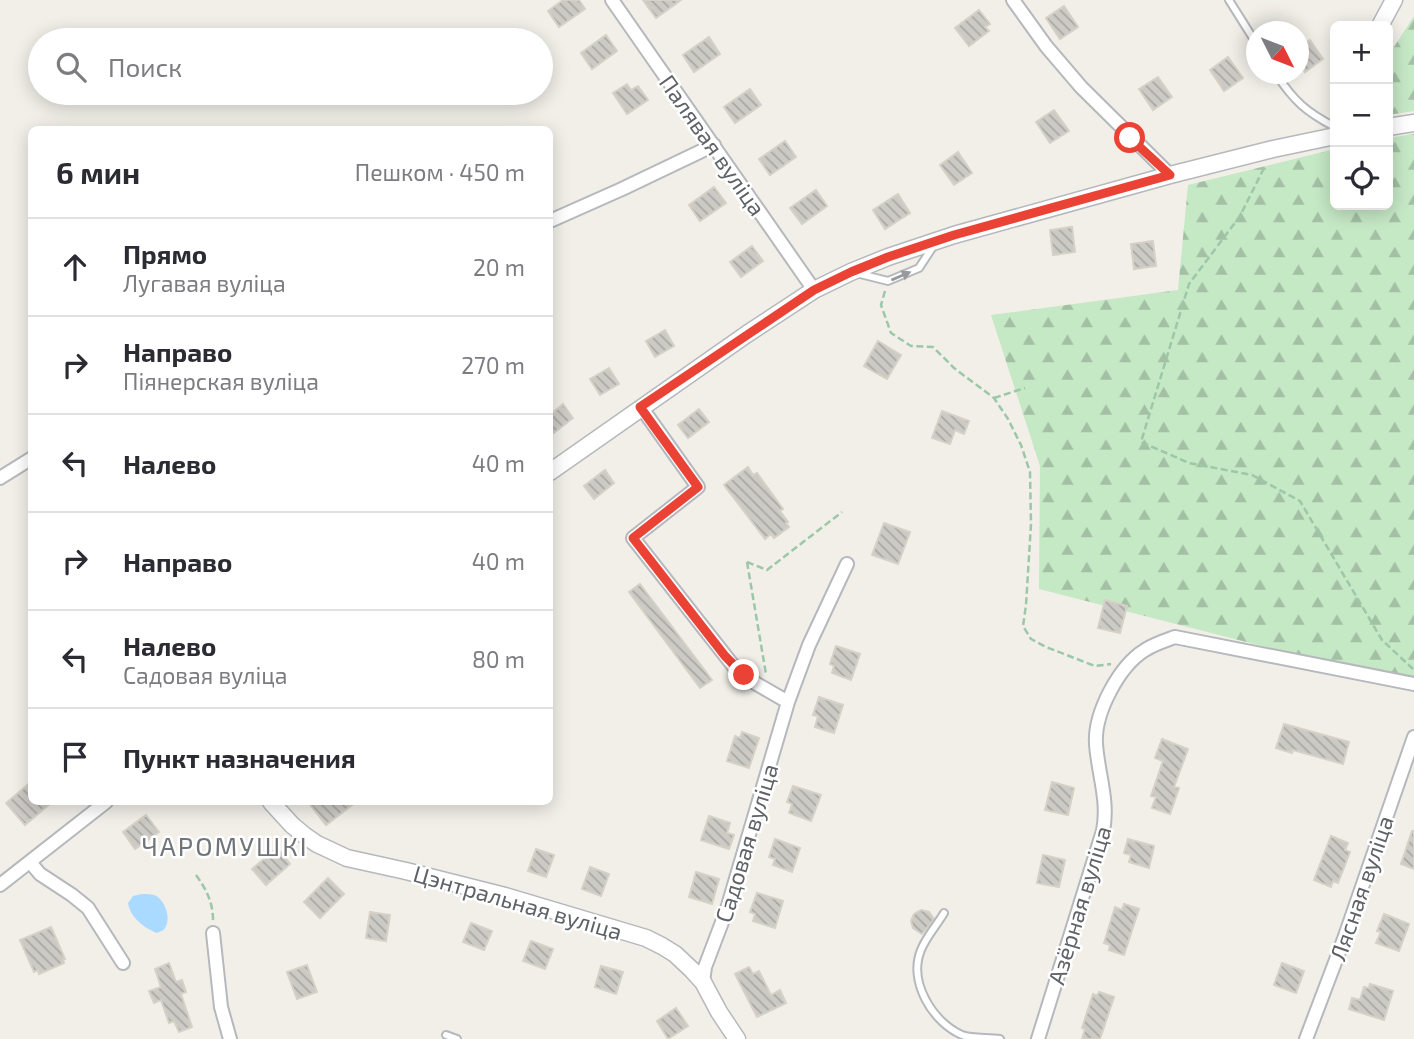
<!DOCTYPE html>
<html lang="ru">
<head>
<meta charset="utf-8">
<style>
	:root { --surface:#fff; --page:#f7f7f7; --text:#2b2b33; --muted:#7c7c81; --line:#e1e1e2 }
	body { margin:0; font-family:"Exo 2",sans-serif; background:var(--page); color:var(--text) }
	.controls { position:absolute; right:21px; top:21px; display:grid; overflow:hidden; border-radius:10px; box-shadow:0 4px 18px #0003 }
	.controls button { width:63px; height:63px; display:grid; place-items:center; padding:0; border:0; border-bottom:2px solid var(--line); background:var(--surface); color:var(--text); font:35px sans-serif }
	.compass { position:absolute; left:1246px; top:21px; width:63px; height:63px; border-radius:50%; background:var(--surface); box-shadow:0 4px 18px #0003; rotate:132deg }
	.stop { position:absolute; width:21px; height:21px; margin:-16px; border:5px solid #ea4335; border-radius:50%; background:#fff }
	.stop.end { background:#ea4335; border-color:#fff; box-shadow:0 2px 7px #0008 }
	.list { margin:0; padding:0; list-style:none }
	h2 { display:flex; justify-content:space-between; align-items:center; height:91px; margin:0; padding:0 28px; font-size:30px }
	h2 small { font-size:23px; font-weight:400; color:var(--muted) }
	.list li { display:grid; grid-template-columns:46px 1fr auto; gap:21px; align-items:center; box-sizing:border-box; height:98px; padding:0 28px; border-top:2px solid var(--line) }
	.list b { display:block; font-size:26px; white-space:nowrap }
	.list p { margin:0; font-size:23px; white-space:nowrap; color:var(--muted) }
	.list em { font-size:23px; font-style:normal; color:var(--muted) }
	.icon { flex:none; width:38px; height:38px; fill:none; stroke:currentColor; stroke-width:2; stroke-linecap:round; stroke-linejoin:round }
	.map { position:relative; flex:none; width:1414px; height:1039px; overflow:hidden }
	.search { position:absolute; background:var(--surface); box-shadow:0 4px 18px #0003; left:28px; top:28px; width:525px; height:77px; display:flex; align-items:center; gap:18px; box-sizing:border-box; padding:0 24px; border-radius:38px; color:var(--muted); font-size:26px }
	.panel { position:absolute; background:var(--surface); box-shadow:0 4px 18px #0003; left:28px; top:126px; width:525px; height:679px; border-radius:10px }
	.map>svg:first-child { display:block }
</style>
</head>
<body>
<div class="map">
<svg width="1414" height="1039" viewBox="0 0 1414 1039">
	<defs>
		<pattern id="forest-firs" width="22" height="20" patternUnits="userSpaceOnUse" patternTransform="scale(1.75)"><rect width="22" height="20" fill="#c5e8c5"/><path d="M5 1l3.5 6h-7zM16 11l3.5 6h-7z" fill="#a3c0a4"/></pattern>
		<pattern id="building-back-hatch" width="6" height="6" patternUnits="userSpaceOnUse" patternTransform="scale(1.75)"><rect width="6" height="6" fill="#cccac5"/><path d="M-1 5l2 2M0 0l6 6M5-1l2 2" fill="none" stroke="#a9a8a4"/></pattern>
	</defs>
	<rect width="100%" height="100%" fill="#f1efe8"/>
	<path fill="url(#forest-firs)" d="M1414,16v95l-26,4v-59z
		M1414,134v544l-144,-30 -231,-59 1,-123 -49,-151 187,-25 10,-105 147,-36v56h53v-67z"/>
	<path fill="#aadaff" d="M142,894c3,0 10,0 12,1 10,3 17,22 12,31 -2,5 -5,5 -9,7 -13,-5 -27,-16 -29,-30l5,-7z"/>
	<path fill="url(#building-back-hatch)" stroke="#d6d1c6" stroke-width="2" d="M563,0h16l6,9 -26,18 -11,-16z
		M643,0h38l-25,18z
		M1064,6l14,21 -18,12 -14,-21z
		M979,10l11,14 -5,3 4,4 -20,15 -14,-18z
		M606,35l11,16 -25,18 -11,-16z
		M709,37l11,17 -26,18 -11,-17z
		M1310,40l13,19 -18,13 -7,-9v-15z
		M1228,57l15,21 -19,13 -14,-21z
		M1158,77l14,20 -19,13 -14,-21z
		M627,84l4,6 7,-4 10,14 -21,14 -14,-21z
		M750,89l11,16 -26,18 -11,-16z
		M1054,110l15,21 -19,12 -14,-21z
		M785,141l11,16 -26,18 -11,-16z
		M958,152l14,21 -18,12 -14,-20z
		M714,187l12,16 -26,18 -11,-16z
		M816,190l11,16 -25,18 -12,-16z
		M898,194l12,19 -25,16 -12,-19z
		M1072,227l3,25 -22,3 -3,-25z
		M1153,241l3,25 -22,3 -3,-25z
		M752,246l11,15 -22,16 -11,-15z
		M665,330l9,16 -19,11 -9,-16z
		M878,341l23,14 -14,24 -23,-13z
		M609,368l10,16 -19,11 -10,-16z
		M563,404l10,14 -23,18v-21z
		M699,409l10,13 -21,16 -10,-13z
		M942,411l27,10 -5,13 -9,-4 -5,14 -18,-6z
		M748,467l5,8 4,-2 26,36 -3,2 8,11 -2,1 3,4 -15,11 -3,-4 -6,5 -41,-54z
		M605,470l9,13 -20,16 -10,-13z
		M884,523l26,9 -12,32 -26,-9z
		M640,584l72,96 -12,8 -71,-96z
		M1105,600l22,6 -7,27 -22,-5z
		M836,646l24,8 -9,26 -19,-7 2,-7 -4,-2z
		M819,697l24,8 -9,28 -19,-6 3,-11 -5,-1z
		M1284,724l65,18 -6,22 -50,-14 -1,3 -16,-5z
		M742,732l17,6 -10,30 -22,-7 8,-25 5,2z
		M1162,739l26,10 -14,38 5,1 -9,26 -18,-6 4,-11 -5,-1 12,-35 -8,-3z
		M32,781v21h20l-27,23 -19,-22z
		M1052,782l22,6 -6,27 -23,-5z
		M793,786l28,9 -10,26 -22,-8 3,-9 -5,-2z
		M308,802h48l-30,23z
		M146,815l13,17 -24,17 -12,-17z
		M709,816l21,7 -3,10 7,2 -5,14 -28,-9z
		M1412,831h2v38l-13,-5z
		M1331,836l17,7 -3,7 5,2 -12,31 -5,-2 -2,6 -17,-7z
		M775,839l25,9 -8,24 -19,-7 2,-6 -6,-2z
		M1128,839l26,7 -5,22 -20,-6 2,-7 -7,-2z
		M277,848l13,16 -24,21 -14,-16z
		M536,849l18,6 -8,22 -18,-6z
		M1043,855l22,5 -6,27 -22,-4z
		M590,867l19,7 -8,22 -19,-7z
		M696,872l23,7 -7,25 -23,-7z
		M328,878l16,16 -24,24 -16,-16z
		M757,893l26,8 -8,27 -22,-7 2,-7 -5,-2z
		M1124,904l15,5 -15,46 -15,-5 1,-5 -6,-2 11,-36 7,3z
		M921,910l8,2 5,7 -12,15 -9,-6 -2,-7 3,-7z
		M370,912l20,3 -4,26 -20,-3z
		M1384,914l25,10 -10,27 -23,-8 5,-11 -4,-1z
		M471,923l21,8 -8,19 -21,-8z
		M51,927l14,32 -2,1 1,3 -25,11 -1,-4 -4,2 -14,-32z
		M531,941l22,8 -8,20 -22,-8z
		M169,963l7,19 6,-2 4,12 -5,2 11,33 -13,5 -5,-11 -5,2 -8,-23 -7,3 -5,-12 12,-4 -6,-18z
		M1282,963l22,8 -8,22 -22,-8z
		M307,965l10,27 -20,7 -10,-27z
		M601,966l22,6 -7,22 -21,-7z
		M749,967l4,7 6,-3 12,24 9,-5 6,13 -29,14 -22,-43z
		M1370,984l23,7 -9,29 -35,-11 3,-11 8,2 4,-13 5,1z
		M1099,992l15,5 -14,42h-18l3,-10 -3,-1 11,-34 4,2z
		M676,1008l12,18 -20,13 -11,-18z"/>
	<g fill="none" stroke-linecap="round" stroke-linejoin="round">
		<defs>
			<path id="service" d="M1229,0l27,43
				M1276,74c18,27 30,38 59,53
				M856,273l32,8 31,-13 15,-23
				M944,913c-7,12 -18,24 -23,37 -13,31 11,72 41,85 11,4 26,2 38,4
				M446,1035l11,4"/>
			<path id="minor" d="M612,0l202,290
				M1013,0l33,46 35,41 89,88
				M550,221l72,-32 92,-44
				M641,407l57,80 -65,51 102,130 20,15 33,19
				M0,478l32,-20
				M30,862l10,12 32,21 16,13 35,55
				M0,885l106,-83
				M213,933l8,74 9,32
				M703,982l2,-15 22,-58 61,-207 21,-57 38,-81
				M1038,1039l65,-208c6,-31 -5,-57 -7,-87 -2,-31 23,-78 49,-94 9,-6 19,-9 30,-13l239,47
				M1306,1039l39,-103 69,-199"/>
			<path id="tertiary" d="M1380,26l14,-26
				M1388,127l26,-4
				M550,472l197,-138 67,-44 37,-18 37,-15 66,-22 216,-60 103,-26 62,-13
				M271,802l21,23 12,10 13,9 30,14 59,13 99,25 141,42 16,8 13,8 17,16 11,12 16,30 18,27"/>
		</defs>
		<use href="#service" stroke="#b5b8bc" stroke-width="10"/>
		<use href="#minor" stroke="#b5b8bc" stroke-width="16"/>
		<use href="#tertiary" stroke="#b5b8bc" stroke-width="19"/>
		<path stroke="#9cc7a9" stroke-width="2.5" stroke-dasharray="7 3.5" stroke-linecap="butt" d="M1264,168l-24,48 -51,68 -48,158 48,21 63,12 48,26 82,139 31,29
			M885,291l-4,14 10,28 20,13 22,1 21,21 40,30 14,21 13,26 9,27 1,52 -5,81 -3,21 8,13 15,8 49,19 16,-2
			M994,398l31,-10
			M747,562l19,112
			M747,562l20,8 75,-58
			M196,875c10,14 17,27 17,45"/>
		<use href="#service" stroke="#fff" stroke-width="6"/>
		<use href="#minor" stroke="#fff" stroke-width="12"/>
		<use href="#tertiary" stroke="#fff" stroke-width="16"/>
	</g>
	<defs><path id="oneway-solid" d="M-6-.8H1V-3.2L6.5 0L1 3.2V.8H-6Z" transform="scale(1.75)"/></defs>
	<use fill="#979a9d" href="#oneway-solid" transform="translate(901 276) rotate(-23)"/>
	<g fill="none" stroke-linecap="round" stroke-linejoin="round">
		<path stroke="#ea4335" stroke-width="9" d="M744,675l-19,-19 -92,-118 65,-51 -58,-80 174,-117 37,-18 37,-15 66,-22 216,-60 -40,-37"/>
	</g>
	<g text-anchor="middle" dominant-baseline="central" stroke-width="5" stroke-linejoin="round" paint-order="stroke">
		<g font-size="23" fill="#5f6368" stroke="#fff">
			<text transform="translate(713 145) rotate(55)">Палявая вуліца</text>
			<text transform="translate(746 843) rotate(-73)">Садовая вуліца</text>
			<text transform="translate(1361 888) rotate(-71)">Лясная вуліца</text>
			<text transform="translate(518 902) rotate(16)">Цэнтральная вуліца</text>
			<text transform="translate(1079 905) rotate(-73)">Азёрная вуліца</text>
		</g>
		<g font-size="26" letter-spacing="2" fill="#70757a" stroke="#fff">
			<text x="225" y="845">ЧАРОМУШКІ</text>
		</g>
	</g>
</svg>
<div class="controls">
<button>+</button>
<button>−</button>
<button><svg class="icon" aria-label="locate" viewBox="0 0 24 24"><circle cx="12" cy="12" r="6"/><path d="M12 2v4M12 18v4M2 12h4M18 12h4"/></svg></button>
</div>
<svg class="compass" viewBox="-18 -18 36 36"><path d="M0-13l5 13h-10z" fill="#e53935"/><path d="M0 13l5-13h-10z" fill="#7c7c81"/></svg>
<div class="stop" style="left:1130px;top:138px"></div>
<div class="stop end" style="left:744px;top:675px"></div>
<div class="search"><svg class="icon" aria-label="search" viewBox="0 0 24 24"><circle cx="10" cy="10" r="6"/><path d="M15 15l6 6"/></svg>Поиск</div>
<section class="panel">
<h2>6 мин<small>Пешком · 450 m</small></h2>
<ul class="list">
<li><svg class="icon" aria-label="ahead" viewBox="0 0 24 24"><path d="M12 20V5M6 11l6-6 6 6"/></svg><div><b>Прямо</b><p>Лугавая вуліца</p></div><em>20 m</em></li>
<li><svg class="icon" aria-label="right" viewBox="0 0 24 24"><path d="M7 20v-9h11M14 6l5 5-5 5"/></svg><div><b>Направо</b><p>Піянерская вуліца</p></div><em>270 m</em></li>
<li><svg class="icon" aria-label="left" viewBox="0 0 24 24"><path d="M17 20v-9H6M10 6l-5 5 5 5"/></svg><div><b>Налево</b></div><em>40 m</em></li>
<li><svg class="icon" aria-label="right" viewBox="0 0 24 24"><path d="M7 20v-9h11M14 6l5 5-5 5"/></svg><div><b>Направо</b></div><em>40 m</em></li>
<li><svg class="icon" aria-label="left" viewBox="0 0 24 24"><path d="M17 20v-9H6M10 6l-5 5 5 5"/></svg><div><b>Налево</b><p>Садовая вуліца</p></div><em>80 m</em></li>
<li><svg class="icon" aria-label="arrive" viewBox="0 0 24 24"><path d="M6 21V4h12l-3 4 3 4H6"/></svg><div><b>Пункт назначения</b></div></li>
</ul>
</section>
</div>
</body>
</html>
